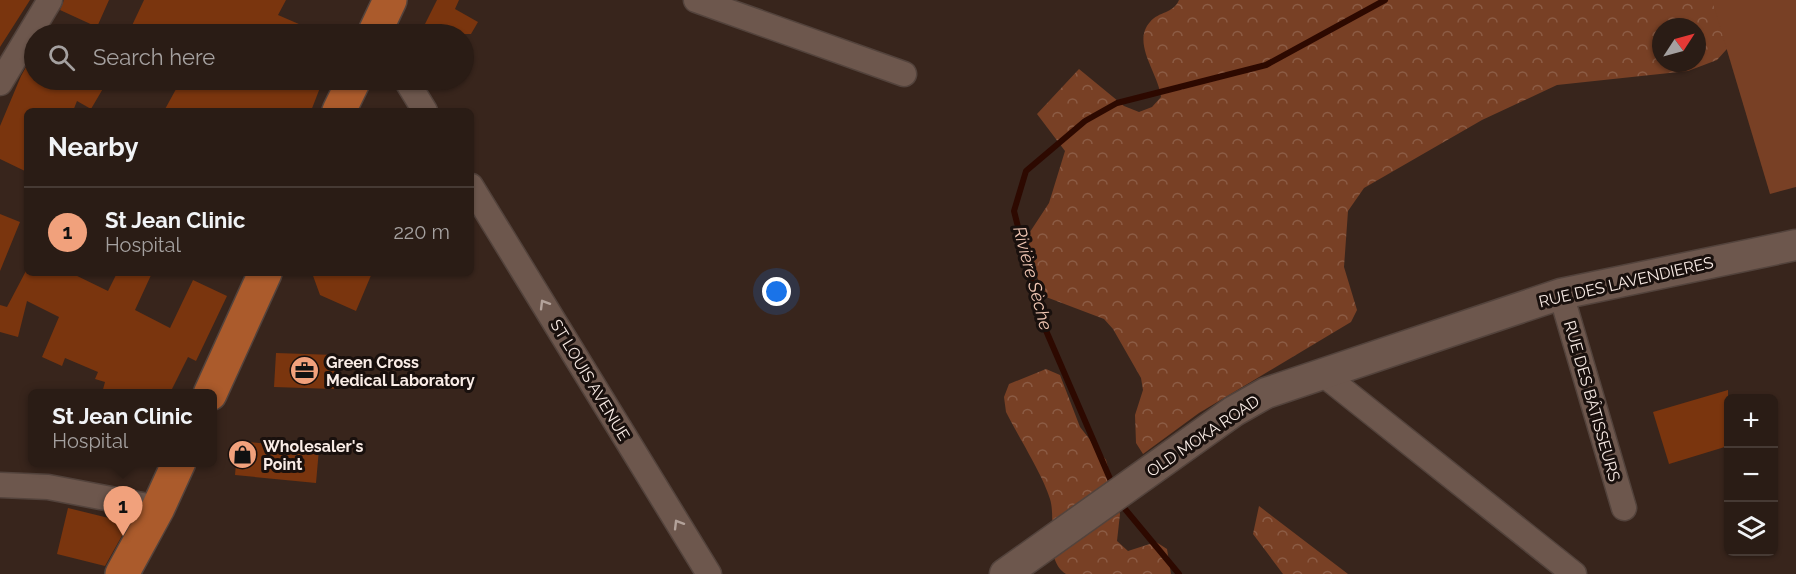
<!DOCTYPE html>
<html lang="en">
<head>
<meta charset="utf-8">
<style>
	:root { --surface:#2a1c15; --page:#362922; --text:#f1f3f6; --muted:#a5a1a0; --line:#463a34; --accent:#f1a17c }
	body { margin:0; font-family:Raleway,sans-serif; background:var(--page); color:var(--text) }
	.controls { position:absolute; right:18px; bottom:18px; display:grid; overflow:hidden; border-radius:9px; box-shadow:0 2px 4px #0004 }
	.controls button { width:54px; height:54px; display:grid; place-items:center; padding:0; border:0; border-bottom:2px solid var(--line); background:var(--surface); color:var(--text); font:30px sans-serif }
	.compass { position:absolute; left:1652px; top:18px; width:54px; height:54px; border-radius:50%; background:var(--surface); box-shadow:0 2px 4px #0004; rotate:54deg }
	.you { position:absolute; left:777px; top:292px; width:21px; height:21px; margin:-15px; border:4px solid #fff; border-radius:50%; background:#1a73e8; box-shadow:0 0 0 9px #1a73e833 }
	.badge { display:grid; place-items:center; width:39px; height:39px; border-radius:50%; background:var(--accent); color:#111; font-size:20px; font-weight:700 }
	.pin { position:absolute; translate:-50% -50px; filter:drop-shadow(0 2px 3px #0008) }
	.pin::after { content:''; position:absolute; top:32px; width:21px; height:18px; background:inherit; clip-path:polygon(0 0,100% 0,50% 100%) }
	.popup { position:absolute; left:28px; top:389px; width:189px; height:78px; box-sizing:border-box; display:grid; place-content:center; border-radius:9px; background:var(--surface); filter:drop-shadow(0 2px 4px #0005); font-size:20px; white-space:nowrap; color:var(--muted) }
	.popup b { font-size:22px; color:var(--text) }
	.popup::after { content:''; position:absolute; left:50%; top:100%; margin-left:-12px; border:12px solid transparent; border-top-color:var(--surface) }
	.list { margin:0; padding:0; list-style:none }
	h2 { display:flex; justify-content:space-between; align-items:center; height:78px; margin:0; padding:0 24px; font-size:26px }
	h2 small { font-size:20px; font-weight:400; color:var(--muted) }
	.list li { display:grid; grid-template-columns:39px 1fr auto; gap:18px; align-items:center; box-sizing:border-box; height:90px; padding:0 24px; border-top:2px solid var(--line) }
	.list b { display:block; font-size:22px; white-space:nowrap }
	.list p { margin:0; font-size:20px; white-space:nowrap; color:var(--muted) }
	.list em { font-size:20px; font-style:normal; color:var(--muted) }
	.icon { flex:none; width:33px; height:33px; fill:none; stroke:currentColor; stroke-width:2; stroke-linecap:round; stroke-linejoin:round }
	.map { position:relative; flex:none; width:1796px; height:574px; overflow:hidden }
	.search { position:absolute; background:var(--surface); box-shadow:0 2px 4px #0004; left:24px; top:24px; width:450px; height:66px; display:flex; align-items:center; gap:15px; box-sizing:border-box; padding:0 21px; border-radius:33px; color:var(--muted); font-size:22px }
	.panel { position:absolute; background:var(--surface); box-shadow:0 2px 4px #0004; left:24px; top:108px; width:450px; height:168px; border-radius:9px }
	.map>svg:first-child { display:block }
</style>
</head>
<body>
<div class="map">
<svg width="1796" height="574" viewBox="0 0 1796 574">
	<defs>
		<pattern id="forest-crowns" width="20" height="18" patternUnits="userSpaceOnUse" patternTransform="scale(1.5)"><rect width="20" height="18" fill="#784025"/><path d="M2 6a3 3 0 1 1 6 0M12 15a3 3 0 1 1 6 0" fill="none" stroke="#8c5c45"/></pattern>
	</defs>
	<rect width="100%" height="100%" fill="#38251c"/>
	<path fill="url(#forest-crowns)" fill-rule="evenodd" d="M1179,0h574l-18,40 -18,20 -29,11 -131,14 -75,35 -118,68 -16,23 -4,56 13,43 -6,12 -152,91 -56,41 -7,-11 -1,-28 8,-25 -2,-12 -28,-49 -9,-10 -58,-22 -21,-47 1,-12 23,-35 16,-52 -28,-37 42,-45 45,37 15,6 13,-5 9,-10c-2,-23 -30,-54 -11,-75 9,-11 23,-8 29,-22zM1661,27h36v36h-36z
		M1046,369l14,6 20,52 26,33 14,54 -3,27 11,10 28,-9 11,7 4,25h-105c-23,-15 -9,-52 -16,-75 -7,-24 -32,-63 -44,-87l-2,-15 5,-13z
		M1259,506l89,68h-65l-30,-40z"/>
	<path fill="#784025" d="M1712,0h84v187l-26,7z"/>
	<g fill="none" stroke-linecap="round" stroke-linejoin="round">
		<path stroke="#2d0900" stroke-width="6" d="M1114,488l-73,-169 -27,-108 12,-40 59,-50 32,-18 149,-38 119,-65
			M1120,503l59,71"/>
	</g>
	<path fill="#7a350e" d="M0,0h30l-30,47z
		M64,0h45l-12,27 -37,-17z
		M144,0h142l-8,15 44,19h-194z
		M437,0h22l-4,9 23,13 -7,12h-41l-5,-10z
		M34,53v27h74l-17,29 -14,-8 -4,10h-46v61l-27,-13v-33l21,-50z
		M181,80h142l-12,31h-147z
		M0,214l20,8 -20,49z
		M27,269v4h44l37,18 9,-18h35l-17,37 35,18 23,-48 34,16 -31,65 -8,-4 -18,36h-68l3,-11 -10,-3 3,-7 -33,-14 -3,8 -20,-9 17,-40 -32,-16 -9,36 -18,-5v-27l7,2z
		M312,273h60l-16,38 -36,-16z
		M276,353l59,2 -1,34 -60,-2z
		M1728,390v56l-59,18 -16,-52z
		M238,441l81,8 -3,34 -81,-8z
		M68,508l61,15 -24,43 -48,-12z"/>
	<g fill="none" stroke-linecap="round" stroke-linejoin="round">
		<defs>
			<path id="minor" d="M696,0l208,74
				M406,80l19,31
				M0,83l50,-83
				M471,186l238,388
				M1561,294l63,214
				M1323,374l251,200
				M0,485l48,2 110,21"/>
			<path id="tertiary" d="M1005,574l229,-163 32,-18 295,-99 235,-49"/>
			<path id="primary" d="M374,34l16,-34
				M339,111l15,-31
				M210,394l55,-121
				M122,574l36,-66 21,-46"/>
		</defs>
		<use href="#minor" stroke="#53433c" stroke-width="27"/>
		<use href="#tertiary" stroke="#53433c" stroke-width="33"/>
		<use href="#primary" stroke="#53433c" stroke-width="36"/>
		<use href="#minor" stroke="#6d574d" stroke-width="24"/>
		<use href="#tertiary" stroke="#6d574d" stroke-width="30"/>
		<use href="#primary" stroke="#ab5b2c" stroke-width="33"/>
	</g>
	<defs><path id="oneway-chevron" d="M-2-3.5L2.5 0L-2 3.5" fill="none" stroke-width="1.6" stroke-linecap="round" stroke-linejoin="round" transform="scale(1.5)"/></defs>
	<g stroke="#b3a29a">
		<use href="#oneway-chevron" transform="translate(544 304) rotate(-121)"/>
		<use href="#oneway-chevron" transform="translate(678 524) rotate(-121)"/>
	</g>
	<defs>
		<symbol id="office-disc" viewBox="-11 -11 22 22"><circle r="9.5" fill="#f1a17c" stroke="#19100d"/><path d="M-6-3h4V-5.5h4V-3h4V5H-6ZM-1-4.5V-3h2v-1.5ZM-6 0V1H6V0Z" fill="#111"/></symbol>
		<symbol id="shop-disc" viewBox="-11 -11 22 22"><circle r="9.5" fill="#f1a17c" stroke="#19100d"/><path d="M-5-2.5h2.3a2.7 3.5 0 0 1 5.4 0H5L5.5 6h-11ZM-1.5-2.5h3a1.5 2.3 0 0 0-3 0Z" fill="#111"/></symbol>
	</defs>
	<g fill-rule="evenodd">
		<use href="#office-disc" x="288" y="354" width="33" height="33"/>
		<use href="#shop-disc" x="226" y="438" width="33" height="33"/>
	</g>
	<g text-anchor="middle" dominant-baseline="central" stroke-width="6" stroke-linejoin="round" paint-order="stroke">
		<g font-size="16" fill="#f9ece6" stroke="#19100d">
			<text transform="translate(1626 282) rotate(-13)">RUE DES LAVENDIERES</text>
			<text transform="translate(590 380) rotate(59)">ST LOUIS AVENUE</text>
			<text transform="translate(1592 401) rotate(74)">RUE DES BÂTISSEURS</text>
			<text transform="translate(1203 436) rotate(-34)">OLD MOKA ROAD</text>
		</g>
		<g font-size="16" font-weight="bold" fill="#f9ece6" stroke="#19100d" text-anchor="start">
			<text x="326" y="362">Green Cross<tspan x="326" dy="18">Medical Laboratory</tspan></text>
			<text x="263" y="446">Wholesaler's<tspan x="263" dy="18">Point</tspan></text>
		</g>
		<g font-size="18" font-style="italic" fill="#f0c6b3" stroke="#19100d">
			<text transform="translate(1033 278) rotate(75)">Rivière Sèche</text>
		</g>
	</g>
</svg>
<div class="controls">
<button>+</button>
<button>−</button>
<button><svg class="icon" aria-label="layers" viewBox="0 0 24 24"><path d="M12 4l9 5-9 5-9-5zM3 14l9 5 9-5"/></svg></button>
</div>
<svg class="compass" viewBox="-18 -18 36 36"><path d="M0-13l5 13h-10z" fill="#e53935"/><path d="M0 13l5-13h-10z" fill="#a5a1a0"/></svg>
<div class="you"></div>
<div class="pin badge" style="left:123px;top:536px">1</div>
<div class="popup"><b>St Jean Clinic</b>Hospital</div>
<div class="search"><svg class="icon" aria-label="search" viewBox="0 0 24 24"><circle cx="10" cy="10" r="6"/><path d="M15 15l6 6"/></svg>Search here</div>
<section class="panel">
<h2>Nearby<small></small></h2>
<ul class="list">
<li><span class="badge">1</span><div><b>St Jean Clinic</b><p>Hospital</p></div><em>220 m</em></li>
</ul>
</section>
</div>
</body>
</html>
